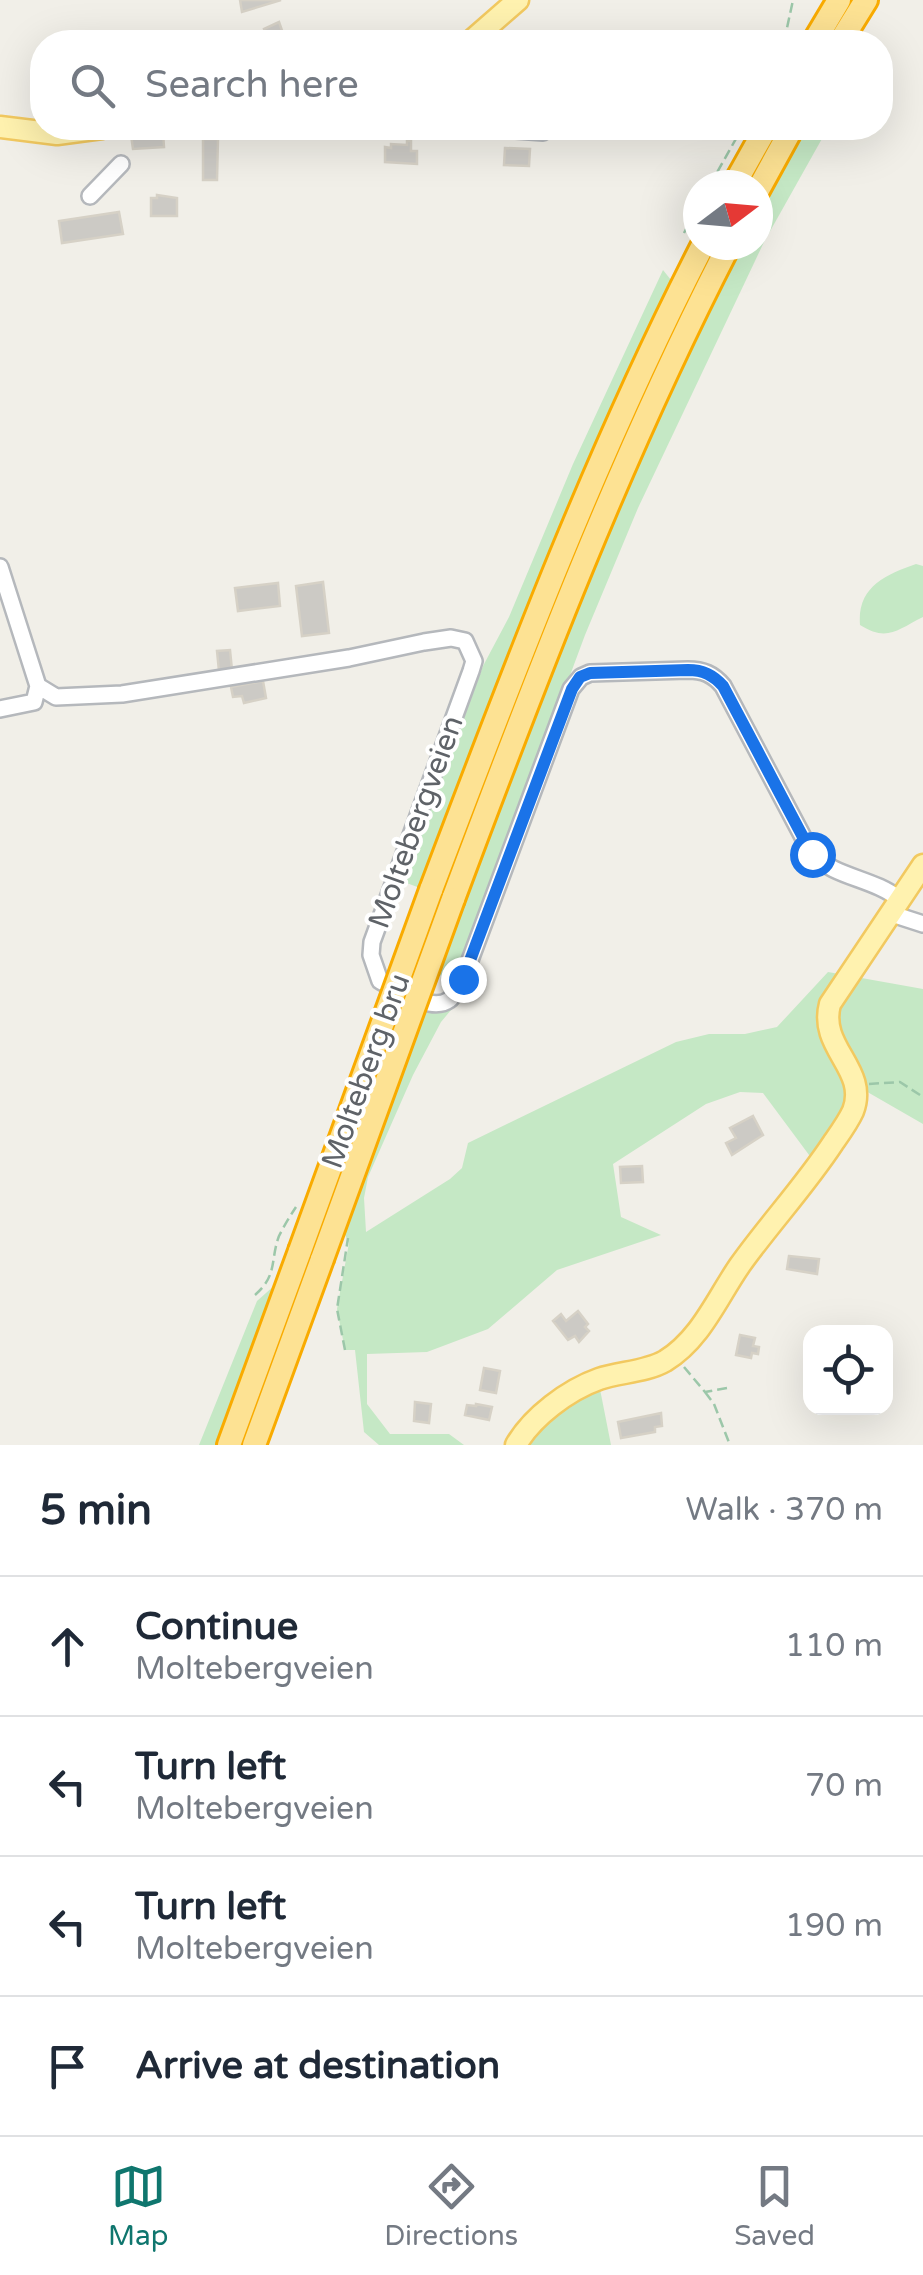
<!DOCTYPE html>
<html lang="en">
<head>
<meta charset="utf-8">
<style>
	:root { --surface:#fff; --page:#f6f6f7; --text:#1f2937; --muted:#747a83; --line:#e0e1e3; --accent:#0f766e }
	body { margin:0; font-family:"Varela Round",sans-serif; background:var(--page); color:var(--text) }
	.controls { position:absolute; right:30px; bottom:30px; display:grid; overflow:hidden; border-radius:20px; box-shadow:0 10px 40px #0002 }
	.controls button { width:90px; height:90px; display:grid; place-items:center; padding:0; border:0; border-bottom:2px solid var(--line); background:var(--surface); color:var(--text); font:50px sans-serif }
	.compass { position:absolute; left:683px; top:170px; width:90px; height:90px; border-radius:50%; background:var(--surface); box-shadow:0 10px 40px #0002; rotate:74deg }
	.stop { position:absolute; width:30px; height:30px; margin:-22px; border:8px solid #1a73e8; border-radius:50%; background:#fff }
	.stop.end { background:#1a73e8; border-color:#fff; box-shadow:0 2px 10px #0008 }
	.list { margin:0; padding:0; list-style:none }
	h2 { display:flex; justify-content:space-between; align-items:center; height:130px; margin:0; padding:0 40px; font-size:42px }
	h2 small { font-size:32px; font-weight:400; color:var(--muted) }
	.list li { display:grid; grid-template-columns:65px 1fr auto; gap:30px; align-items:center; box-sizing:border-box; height:140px; padding:0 40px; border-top:2px solid var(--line) }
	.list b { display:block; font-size:38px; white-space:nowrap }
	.list p { margin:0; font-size:32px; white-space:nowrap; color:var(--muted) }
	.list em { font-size:32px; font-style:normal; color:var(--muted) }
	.icon { flex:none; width:55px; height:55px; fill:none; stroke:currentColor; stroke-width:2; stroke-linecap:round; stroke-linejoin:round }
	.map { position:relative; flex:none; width:923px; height:1445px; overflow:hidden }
	.search { position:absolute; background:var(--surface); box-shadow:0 10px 40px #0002; left:30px; right:30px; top:30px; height:110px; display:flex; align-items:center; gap:25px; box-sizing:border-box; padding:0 35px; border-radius:40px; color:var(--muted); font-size:38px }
	.sheet { height:690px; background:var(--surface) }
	nav { display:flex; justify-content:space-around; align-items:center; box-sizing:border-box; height:140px; border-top:2px solid var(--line); background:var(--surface); font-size:28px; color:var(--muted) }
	nav a { display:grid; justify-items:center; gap:5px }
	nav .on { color:var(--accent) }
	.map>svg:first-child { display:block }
</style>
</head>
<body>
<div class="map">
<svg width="923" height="1445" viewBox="0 0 923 1445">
	<rect width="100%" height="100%" fill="#f1efe8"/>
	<path fill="#c5e8c5" d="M807,128h21l-64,114 -126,266 -53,127 -126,339 -7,3 -15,-2 168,-438 119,-256 19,-36h15v-29z
		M663,270l8,10 -111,245 -140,363 -16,-6 79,-216 26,-49 64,-153z
		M916,564l7,2v51c-26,13 -36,25 -63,8 -3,-38 25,-50 56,-61z
		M828,972l95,17v135l-66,-38 -39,81 -55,-74 -23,-1 -34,12 -93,60 8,53 40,18 -104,35 -69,59 -61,23 -60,2v50l23,30h59l15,11h-85l-15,-13 -9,-82h-10l-8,-41 12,-66 -32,-66 67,-182 43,18 29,-9 -15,18 -28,53 -45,102 -4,21 2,34 84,-53 12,-11 6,-25 208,-101 33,-8h36l32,-7z
		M275,1285l-58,160h-18l58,-144z
		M598,1379l13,66h-95z"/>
	<path fill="#cccac5" stroke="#d6d1c6" stroke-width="2.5" d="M240,0h41l-39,12z
		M279,22l6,17 -17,3 -4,-13z
		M163,132l1,15 -31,2 -2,-14z
		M203,139h15l-1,41h-14z
		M407,141h4v10h6v13l-32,-2v-15l6,1v-4l16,1z
		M505,148l25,1 -1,17 -25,-1z
		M157,195l20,3v18h-26v-18h6z
		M119,212l4,22 -61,9 -3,-22z
		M323,582l6,51 -27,3 -6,-50z
		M278,583l2,23 -42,5 -3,-23z
		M230,650l2,20 -13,1 -2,-20z
		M263,681l3,17 -22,5 -2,-7 -9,1 -2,-10z
		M753,1116l10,19 -31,20 -6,-12 10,-5 -6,-10z
		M642,1166l1,16 -22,1 -1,-16z
		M789,1256l30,3 -2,15 -30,-5z
		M578,1311l10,13 -3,3 4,4 -10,11 -4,-6 -7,4 -15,-19 8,-7 5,7z
		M740,1335l15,3 -2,8 6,1 -1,7 -6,-1 -1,5 -15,-3z
		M484,1368l16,3 -4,22 -16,-3z
		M415,1402l16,2 -2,19 -15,-2z
		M476,1404l16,3 -3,13 -24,-5 2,-10 9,1z
		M661,1413l1,13 -7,1v5l-34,6 -3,-16z"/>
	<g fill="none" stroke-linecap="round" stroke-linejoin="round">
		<defs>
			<path id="minor" d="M485,128l58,4
				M90,196l31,-32
				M0,567l38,119 18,11 66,-3 227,-36 75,-16 27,-4 14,3 9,20 -3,10 -99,271 -1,13 9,26c17,8 51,32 69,19 6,-4 10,-15 14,-21l108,-290 10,-12 9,-4 98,-3c15,0 25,4 35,16l89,168c24,24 61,24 87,45
				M0,709l34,-7 4,-16
				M889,913l34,11"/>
			<path id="major" d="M470,42l48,-42
				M0,127l57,7 45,-6
				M516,1445c16,-28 52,-55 83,-66 20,-7 47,-7 66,-18 36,-22 52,-63 75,-96 30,-42 64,-78 93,-122 7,-10 15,-21 20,-32 16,-42 -35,-63 -23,-107l93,-139"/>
			<path id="highway" d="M814,42l25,-42
				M840,42l26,-42
				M734,185l32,-57
				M758,190l34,-62
				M431,890c83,-219 165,-437 272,-645
				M453,899c83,-222 167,-443 276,-654
				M229,1445l71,-194
				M254,1445l68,-186"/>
		</defs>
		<use href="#minor" stroke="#b5b8bc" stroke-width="20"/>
		<use href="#major" stroke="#f2c960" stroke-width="25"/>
		<use href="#highway" stroke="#f9ab00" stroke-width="28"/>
		<path stroke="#9cc7a9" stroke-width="2.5" stroke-dasharray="10 5" stroke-linecap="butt" d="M784,42l9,-42
			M710,185l32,-57
			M684,233l14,-26
			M869,1084l31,-2 23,15
			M255,1295c23,-20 15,-35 24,-59 5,-10 11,-20 17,-29
			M345,1350l-8,-41 11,-71
			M684,1367l21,25 22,-4
			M705,1392l9,12 16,41"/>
		<use href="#minor" stroke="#fff" stroke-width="15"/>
		<use href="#major" stroke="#fff2af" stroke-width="20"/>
		<use href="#highway" stroke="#fde293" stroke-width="22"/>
		<defs>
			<path id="highway-bridge" d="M300,1251l131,-361
				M322,1259l131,-360"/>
		</defs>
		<use href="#highway-bridge" stroke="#f9ab00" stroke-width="28" stroke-linecap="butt"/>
		<use href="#highway-bridge" stroke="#fde293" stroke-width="22"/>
	</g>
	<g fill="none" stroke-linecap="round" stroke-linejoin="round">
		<path stroke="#1a73e8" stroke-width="12" d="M463,979l109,-290 8,-12 10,-4 98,-3c15,0 25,5 35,16l89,168"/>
	</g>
	<g text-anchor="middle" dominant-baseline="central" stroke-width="8" stroke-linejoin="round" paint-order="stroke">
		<g font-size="30" fill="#5f6368" stroke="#fff">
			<text transform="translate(416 822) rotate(-70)">Moltebergveien</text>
			<text transform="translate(366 1071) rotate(-70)">Molteberg bru</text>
		</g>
	</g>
</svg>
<div class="controls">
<button><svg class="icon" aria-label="locate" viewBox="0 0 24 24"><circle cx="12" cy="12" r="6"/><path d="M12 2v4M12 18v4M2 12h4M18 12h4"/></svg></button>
</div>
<svg class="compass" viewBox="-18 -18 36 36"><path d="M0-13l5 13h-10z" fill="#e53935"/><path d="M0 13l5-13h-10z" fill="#747a83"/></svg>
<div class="stop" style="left:812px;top:854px"></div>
<div class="stop end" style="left:463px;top:979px"></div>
<div class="search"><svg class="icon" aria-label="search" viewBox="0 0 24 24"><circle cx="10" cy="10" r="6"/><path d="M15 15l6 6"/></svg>Search here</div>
</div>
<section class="sheet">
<h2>5 min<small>Walk · 370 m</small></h2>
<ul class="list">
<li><svg class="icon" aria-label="ahead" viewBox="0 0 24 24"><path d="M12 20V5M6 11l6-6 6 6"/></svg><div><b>Continue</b><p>Moltebergveien</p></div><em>110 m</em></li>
<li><svg class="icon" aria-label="left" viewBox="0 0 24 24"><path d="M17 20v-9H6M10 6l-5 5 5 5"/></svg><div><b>Turn left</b><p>Moltebergveien</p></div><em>70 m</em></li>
<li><svg class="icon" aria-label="left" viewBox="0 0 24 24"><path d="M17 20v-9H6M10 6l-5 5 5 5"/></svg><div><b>Turn left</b><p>Moltebergveien</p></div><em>190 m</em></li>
<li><svg class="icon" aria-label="arrive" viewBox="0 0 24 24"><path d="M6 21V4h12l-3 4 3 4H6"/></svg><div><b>Arrive at destination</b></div></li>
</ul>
</section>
<nav>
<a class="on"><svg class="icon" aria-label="map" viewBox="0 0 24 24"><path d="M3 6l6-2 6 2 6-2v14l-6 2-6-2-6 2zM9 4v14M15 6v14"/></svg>Map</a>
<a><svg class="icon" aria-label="directions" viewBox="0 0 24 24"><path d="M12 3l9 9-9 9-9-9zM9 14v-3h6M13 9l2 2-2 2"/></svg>Directions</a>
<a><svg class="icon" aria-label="saved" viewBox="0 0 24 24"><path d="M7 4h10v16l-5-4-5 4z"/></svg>Saved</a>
</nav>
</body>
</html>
